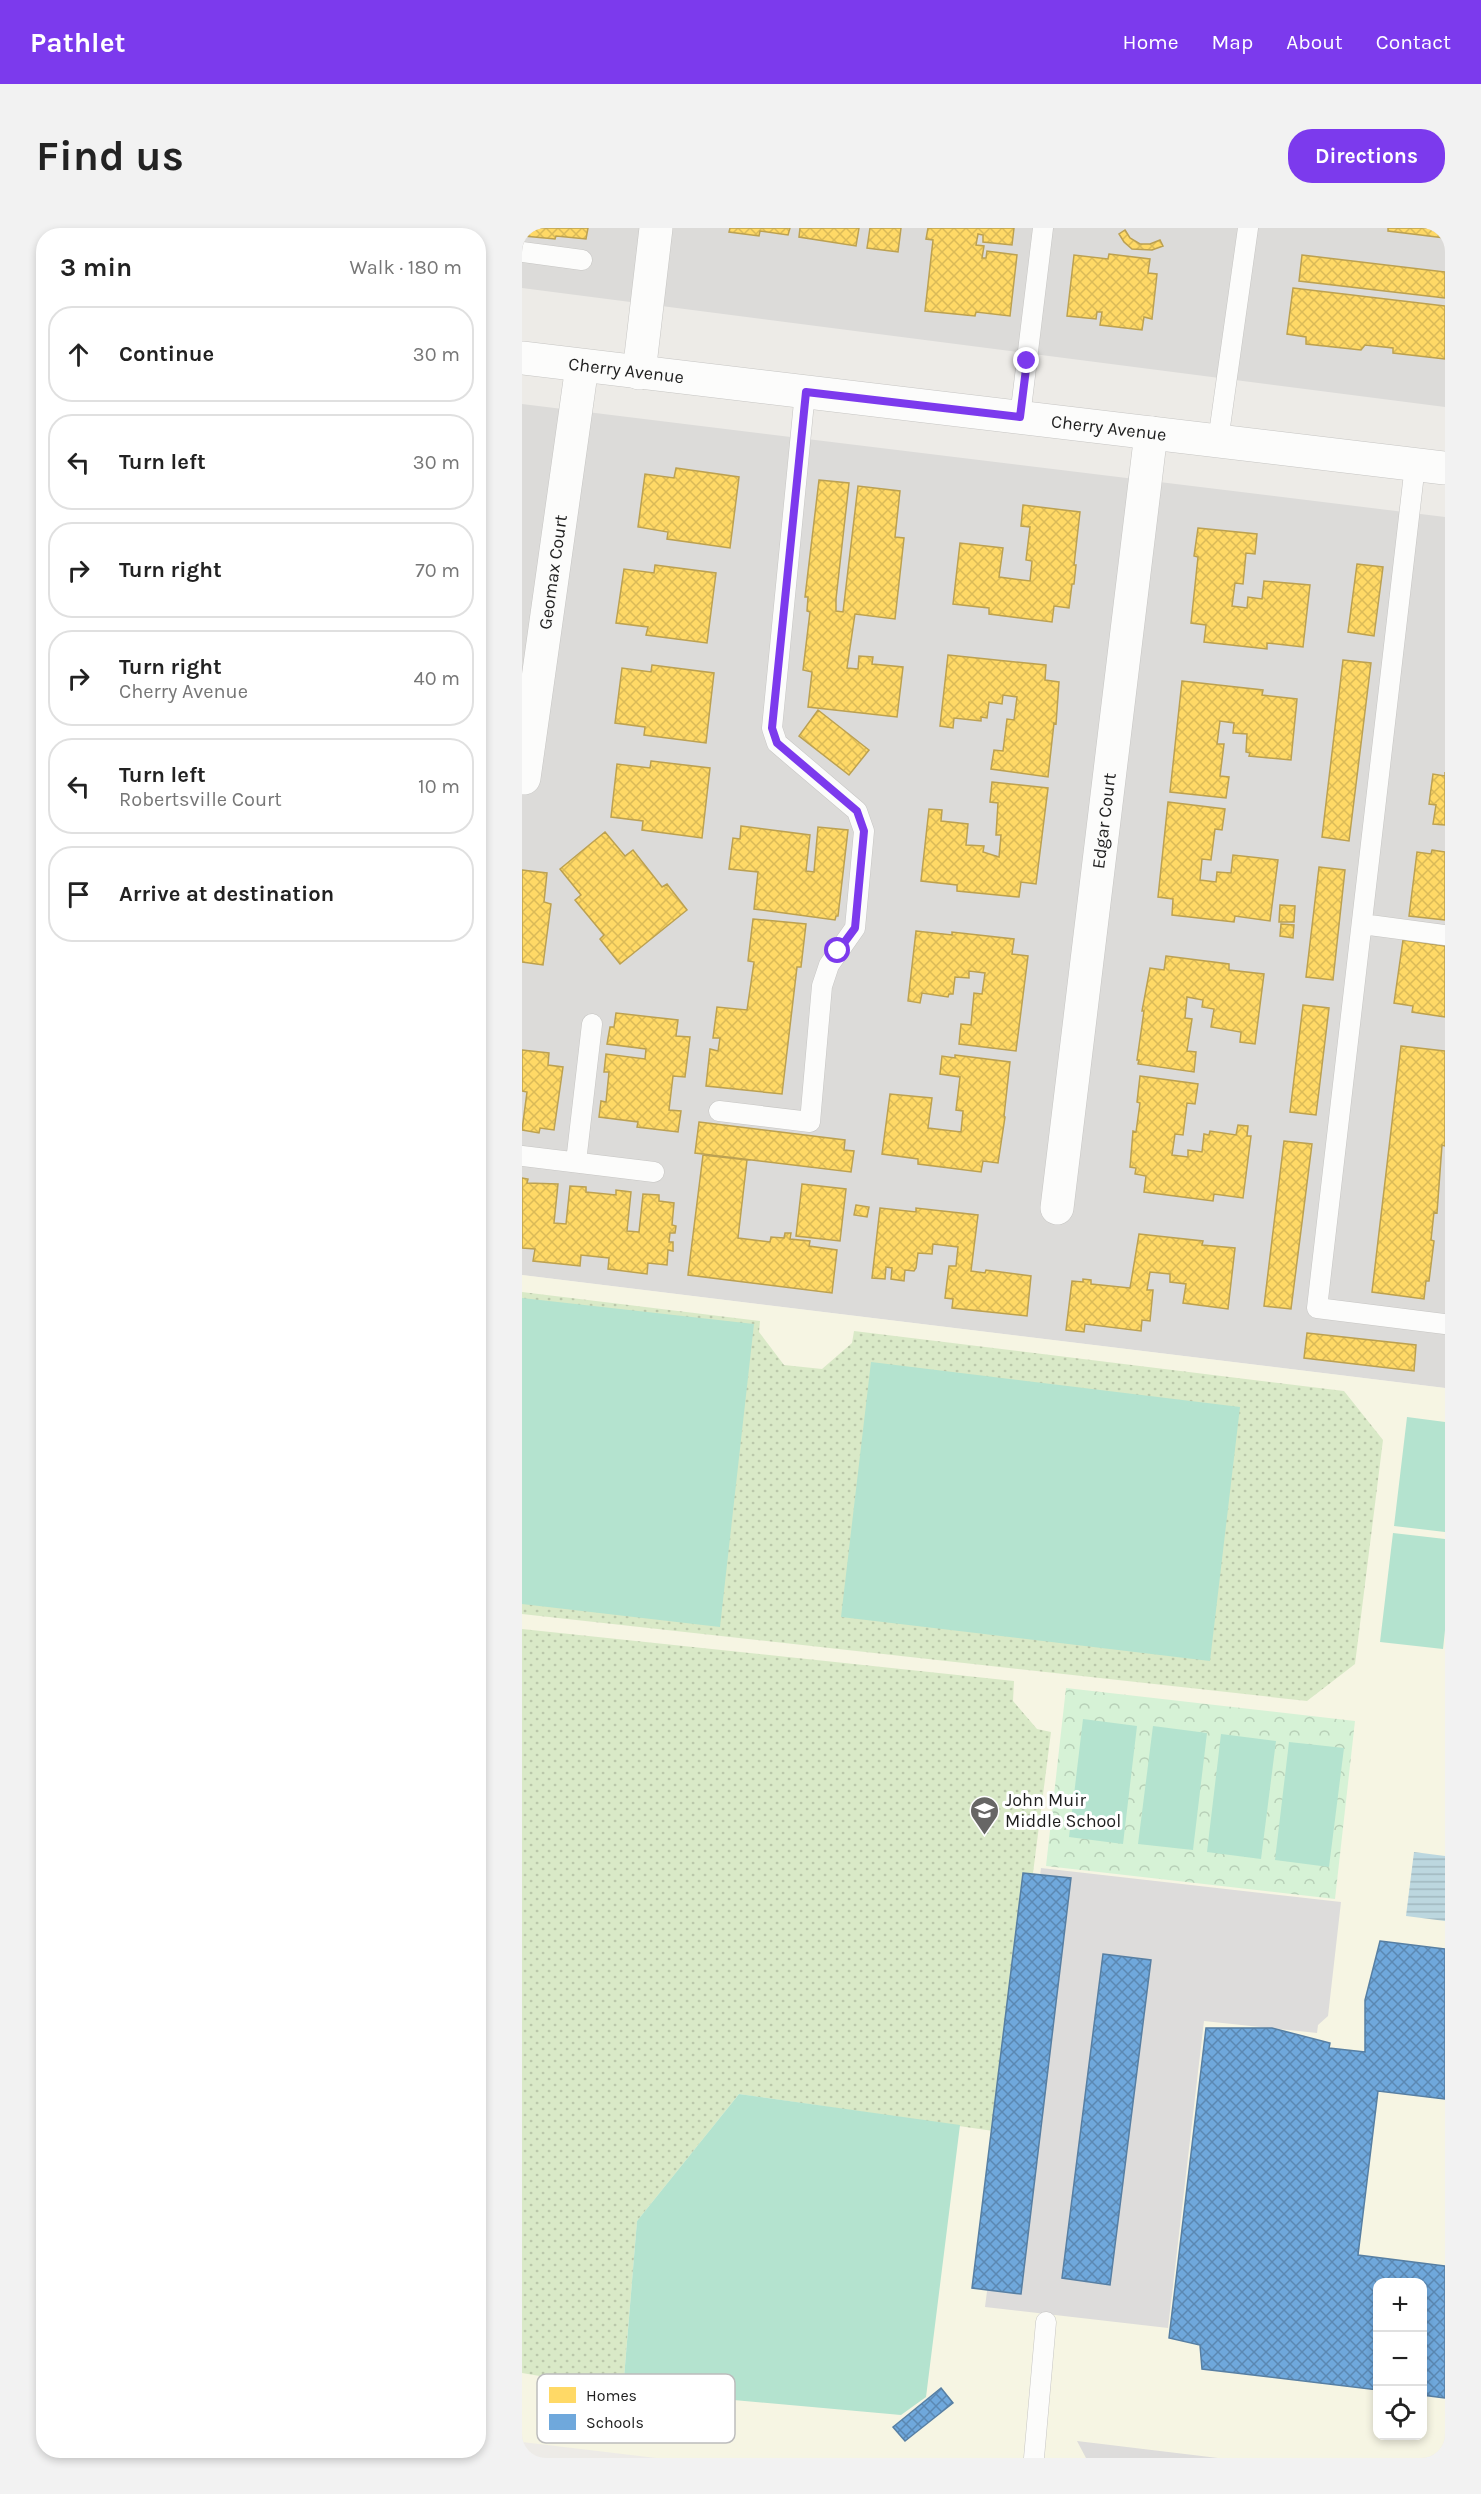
<!DOCTYPE html>
<html lang="en">
<head>
<meta charset="utf-8">
<style>
	:root { --surface:#fff; --page:#f2f2f2; --text:#222; --muted:#767676; --line:#e0e0e0; --accent:#7c3aed }
	body { margin:0; font-family:Karla,sans-serif; background:var(--page); color:var(--text) }
	.controls { position:absolute; right:18px; bottom:18px; display:grid; overflow:hidden; border-radius:12px; box-shadow:0 3px 9px #0003 }
	.controls button { width:54px; height:54px; display:grid; place-items:center; padding:0; border:0; border-bottom:2px solid var(--line); background:var(--surface); color:var(--text); font:30px sans-serif }
	.stop { position:absolute; width:18px; height:18px; margin:-14px; border:4px solid #7c3aed; border-radius:50%; background:#fff }
	.stop.end { background:#7c3aed; border-color:#fff; box-shadow:0 2px 6px #0008 }
	.list { margin:0; padding:0; list-style:none }
	h2 { display:flex; justify-content:space-between; align-items:center; height:78px; margin:0; padding:0 24px; font-size:26px }
	h2 small { font-size:20px; font-weight:400; color:var(--muted) }
	.list li { display:grid; grid-template-columns:39px 1fr auto; gap:18px; align-items:center; box-sizing:border-box; height:96px; margin:0 12px 12px; padding:0 12px; border:2px solid var(--line); border-radius:24px }
	.list b { display:block; font-size:22px; white-space:nowrap }
	.list p { margin:0; font-size:20px; white-space:nowrap; color:var(--muted) }
	.list em { font-size:20px; font-style:normal; color:var(--muted) }
	.icon { flex:none; width:33px; height:33px; fill:none; stroke:currentColor; stroke-width:2; stroke-linecap:round; stroke-linejoin:round }
	.map { position:relative; flex:none; width:923px; height:2230px; overflow:hidden; border-radius:24px }
	header { display:flex; align-items:center; gap:36px; box-sizing:border-box; height:84px; padding:0 30px; background:var(--accent); color:#fff }
	header strong { font-size:28px }
	nav { display:flex; gap:33px; margin-inline-start:auto; font-size:21px }
	.intro { display:flex; align-items:center; justify-content:space-between; box-sizing:border-box; height:144px; padding:0 36px }
	h1 { margin:0; font-size:42px }
	.button { padding:15px 27px; border-radius:24px; background:var(--accent); color:#fff; font-size:21px; font-weight:700 }
	main { display:flex; gap:36px; padding:0 36px }
	aside { flex:1; background:var(--surface); border-radius:24px; box-shadow:0 3px 9px #0003 }
	.map>svg:first-child { display:block }
</style>
</head>
<body>
<header>
<strong>Pathlet</strong>
<nav><a>Home</a><a>Map</a><a>About</a><a>Contact</a></nav>
</header>
<div class="intro"><h1>Find us</h1><a class="button">Directions</a></div>
<main>
<aside>
<h2>3 min<small>Walk · 180 m</small></h2>
<ul class="list">
<li><svg class="icon" aria-label="ahead" viewBox="0 0 24 24"><path d="M12 20V5M6 11l6-6 6 6"/></svg><div><b>Continue</b></div><em>30 m</em></li>
<li><svg class="icon" aria-label="left" viewBox="0 0 24 24"><path d="M17 20v-9H6M10 6l-5 5 5 5"/></svg><div><b>Turn left</b></div><em>30 m</em></li>
<li><svg class="icon" aria-label="right" viewBox="0 0 24 24"><path d="M7 20v-9h11M14 6l5 5-5 5"/></svg><div><b>Turn right</b></div><em>70 m</em></li>
<li><svg class="icon" aria-label="right" viewBox="0 0 24 24"><path d="M7 20v-9h11M14 6l5 5-5 5"/></svg><div><b>Turn right</b><p>Cherry Avenue</p></div><em>40 m</em></li>
<li><svg class="icon" aria-label="left" viewBox="0 0 24 24"><path d="M17 20v-9H6M10 6l-5 5 5 5"/></svg><div><b>Turn left</b><p>Robertsville Court</p></div><em>10 m</em></li>
<li><svg class="icon" aria-label="arrive" viewBox="0 0 24 24"><path d="M6 21V4h12l-3 4 3 4H6"/></svg><div><b>Arrive at destination</b></div></li>
</ul>
</aside>
<div class="map">
<svg width="923" height="2230" viewBox="0 0 923 2230">
	<defs>
		<pattern id="grass-dots" width="8" height="8" patternUnits="userSpaceOnUse" patternTransform="scale(1.5)"><rect width="8" height="8" fill="#d9e9c7"/><path d="M2 2h.1M6 6h.1" fill="none" stroke="#bac7aa" stroke-width="1.8" stroke-linecap="round"/></pattern>
		<pattern id="park-crowns" width="20" height="18" patternUnits="userSpaceOnUse" patternTransform="scale(1.5)"><rect width="20" height="18" fill="#d6f2d6"/><path d="M2 6a3 3 0 1 1 6 0M12 15a3 3 0 1 1 6 0" fill="none" stroke="#b7cfb7"/></pattern>
		<pattern id="water-rules" width="6" height="5" patternUnits="userSpaceOnUse" patternTransform="scale(1.5)"><rect width="6" height="5" fill="#bcd7df"/><path d="M0 2.5h6" fill="none" stroke="#a1b8bf"/></pattern>
		<pattern id="homes-cross-hatch" width="8" height="8" patternUnits="userSpaceOnUse" patternTransform="scale(1.5)"><rect width="8" height="8" fill="#ffd966"/><path d="M0 0l8 8M0 8l8-8" fill="none" stroke="#daba58"/></pattern>
		<pattern id="schools-cross-hatch" width="8" height="8" patternUnits="userSpaceOnUse" patternTransform="scale(1.5)"><rect width="8" height="8" fill="#6fa8dc"/><path d="M0 0l8 8M0 8l8-8" fill="none" stroke="#5b88b2"/></pattern>
	</defs>
	<rect width="100%" height="100%" fill="#edebe7"/>
	<path fill="#dcdbd9" d="M0,0h923v179l-923,-119z
		M0,176l923,113v871l-923,-113z"/>
	<path fill="#f6f5e3" fill-rule="evenodd" d="M0,1047l923,113v1070h-789l-134,-16zM856,2054h44v154h-44z"/>
	<path fill="url(#grass-dots)" d="M0,1064l238,29 -1,11 25,33 38,4 30,-26 2,-12 490,60 39,49 -28,224 -48,37 -785,-87z
		M0,1401l492,52 -1,20 24,28 14,3 -51,400 -261,-38 -102,127 -14,169 -101,-17z"/>
	<path fill="url(#park-crowns)" d="M544,1460l289,33 -20,178 -289,-33z"/>
	<path fill="#b4e3cf" d="M0,1070l232,26 -34,303 -198,-23z
		M349,1134l369,45 -30,254 -369,-44z
		M885,1189l38,5v110l-51,-6z
		M871,1305l52,6v91l-2,19 -63,-7z
		M561,1491l54,7 -14,118 -54,-7z
		M631,1498l54,7 -14,117 -55,-6z
		M699,1506l55,7 -15,118 -54,-7z
		M767,1514l55,6 -15,119 -54,-7z
		M217,1866l221,31 -34,272 -25,18 -278,-25 14,-169z"/>
	<path fill="#dddcdb" d="M519,1640l300,34 -13,114 -10,9 -1,8 -113,-12 -36,307 -183,-21z
		M555,2213l141,17h-132z"/>
	<path fill="url(#water-rules)" d="M892,1624l31,4v65l-39,-5z"/>
	<path fill="url(#homes-cross-hatch)" stroke="#bca151" stroke-width="1.5" d="M2,0h64l-2,11 -30,-3 -1,3 -31,-3z
		M208,0h60l-2,7 -28,-4 -1,5 -30,-4z
		M278,0h59l-3,18 -57,-9z
		M348,0h31l-3,24 -31,-4z
		M406,0h86l-2,17 -29,-3v-7l-5,-1 -2,11 8,1 -2,12h4l1,-7 30,4 -7,61 -34,-4 -1,4 -50,-5 8,-71 -7,-1z
		M866,0h57v10l-57,-7z
		M603,2l5,8 10,6h10l10,-4 3,6 -11,4 -20,-1 -8,-7 -5,-8z
		M587,26l41,5 -2,14 9,1 -5,45 -8,-2 -2,13 -42,-5 2,-13h-5l-1,7 -29,-3 7,-61 34,4z
		M780,27l143,17v26l-146,-17z
		M771,60l152,18v53l-52,-6v-5l-28,-3 -4,5 -55,-6v-7l-19,-3z
		M154,240l63,9 -9,71 -63,-9 1,-7 -30,-5 7,-53 29,4z
		M297,252l30,3 -13,116v12l7,1 15,-126 42,5 -5,46 9,1 -9,81 -40,-5 -8,54 11,1 1,-13 14,1 -1,7 31,3 -6,50 -89,-10 4,-35 -9,-2 7,-58 -3,-1 1,-14h-3z
		M501,277l57,7 -6,53h2l-2,19h-2l-3,24 -15,-2 -2,16 -63,-8v-6l-36,-4 7,-61 43,5 -4,29 31,4 2,-20 -6,-1 4,-33 -9,-1z
		M676,300l59,6 -2,20 -9,-1 -3,31 -8,-1 -3,23 15,2 1,-11 14,2 2,-18 46,4 -7,62 -36,-4v6l-63,-7 2,-17 -15,-2 7,-66 -4,-1z
		M835,336l26,3 -9,69 -26,-4z
		M133,337l61,8 -9,70 -61,-8 2,-8 -32,-4 8,-54 30,4z
		M426,427l98,10 -1,15 14,2 -3,42 -2,-1 -6,54 -57,-8 3,-19 9,1 4,-32 7,1 3,-23 -14,-2 -1,9 -13,-2 -2,16 -6,-1v4l-27,-3 -1,10 -13,-2z
		M821,432l28,3 -22,178 -27,-4z
		M130,437l62,8 -8,70 -62,-8 1,-8 -30,-4 7,-55 29,4z
		M660,453l81,9 -1,5 35,4 -6,61 -42,-4 1,-3 -4,-1 1,-18 -14,-1 1,-10 -14,-2 -3,23h7l-4,32 9,1 -3,21 -56,-6z
		M296,482l51,40 -20,25 -50,-39z
		M129,533l59,7 -8,70 -60,-8 1,-9 -32,-4 6,-53 33,4z
		M923,544v53l-12,-1 3,-19 -7,-1 4,-30 12,2z
		M470,554l56,6 -12,96 -15,-2 -2,15 -62,-6v-6l-36,-4 8,-72 13,1 -1,11 27,3 -2,21 18,1 -1,6 16,5 2,-22h-5l2,-32 -8,-1z
		M646,574l57,7 -3,21 -7,-1 -4,31 -9,-1 -2,21 16,2 1,-10 14,1 2,-18 45,5 -8,61 -35,-5 -1,6 -62,-7 1,-16 -15,-2z
		M219,598l69,9 -4,36 8,1 4,-45 30,3 -10,86h-2l-1,4 -81,-11 4,-37 -29,-3 4,-31 7,1z
		M83,604l20,24 8,-6 29,37 5,-3 20,26 -67,54 -20,-25 4,-4 -29,-35 6,-5 -21,-26z
		M910,622l13,2v68l-36,-4 8,-64 14,2z
		M797,639l26,3 -12,110 -27,-3z
		M0,642l25,3 -3,29 7,2 -8,61 -21,-3z
		M758,677l15,1 -1,16h-15z
		M231,691l53,5 -5,43h-4l-15,127 -76,-8 4,-37 8,2 2,-13h-7l4,-31 30,3 7,-48 -6,-1z
		M759,696l13,1 -1,13 -13,-2z
		M394,703l36,4v-3l62,7 -2,15 16,2 -12,95 -57,-7 2,-20 10,1 3,-32 8,1 3,-21 -16,-2v7l-14,-1 -2,17h-4l-1,3 -26,-4 -2,10 -12,-2z
		M881,712l42,6v71l-33,-5 1,-6 -19,-3z
		M644,728l63,8v6l35,4 -9,70 -15,-2 1,-10 -30,-5 3,-18 -12,-2 1,-7 -16,-3 -2,21 7,1 -5,32 9,1 -2,20 -56,-8 1,-4h-2l7,-49h-2l8,-43 14,2z
		M781,777l26,3 -13,107 -26,-3z
		M94,785l62,7 -2,16 14,1 -5,40 -12,-1 -4,34 12,1 -3,21 -41,-5 1,-5 -39,-5 2,-16 5,1 3,-30h-5l2,-18 39,5 1,-10 -39,-5 3,-17h4z
		M879,818l44,5v95l-3,-1 -5,68 -3,-1 -3,28 3,1 -5,40h-3l-2,18 -52,-7z
		M0,822l27,3 -1,12 15,2 -9,63 -14,-2 -1,5 -17,-3 5,-38 -5,-1z
		M433,827l55,7 -6,54 1,1 -7,46 -15,-2 -2,11 -63,-8v-5l-36,-5 8,-60 42,4 -4,30 33,4 2,-21 -7,-1 4,-33 -20,-3 2,-18 13,2z
		M618,848l58,8 -3,20 -8,-1 -4,32 -8,-1 -3,21 16,2v-7l14,2 2,-18 5,1 1,-4 26,4 2,-10 10,1 -1,10h4l-8,62 -29,-4 -1,7 -69,-9 2,-16 -11,-2 1,-6 -6,-1 3,-36 3,1 4,-29 -3,-1z
		M177,894l146,18 -1,10 10,1 -3,21 -156,-19z
		M762,913l28,3 -21,165 -27,-3z
		M181,927l44,5 -9,78 32,4 1,-5 13,1 1,-5h6l-1,6 20,2 -1,5 28,4 -5,43 -144,-18z
		M0,950l6,1 -1,4 31,1 -4,39 12,1 4,-38 16,1v5l30,3v-5l15,2 -4,39 12,1 4,-38 16,1v6l15,2 -2,22 4,1 -1,7h-5l-1,9h4v9l-5,-1 -1,15 -19,-2 -1,11 -39,-5 1,-11 -28,-3 -1,11 -47,-5 2,-12 -13,-1z
		M280,956l44,5 -6,52 -44,-5z
		M334,977l13,2 -2,10 -13,-2z
		M358,980l36,4v-4l62,7 -7,56 14,2 1,-3 45,6 -4,40 -75,-8 1,-9 -8,-1 4,-32h7l2,-19 -25,-3 -1,10 -14,-1 -2,15 -2,3 -9,-1 -1,11 -13,-2 1,-11 -6,-1 -1,12 -13,-1z
		M617,1006l64,7 -1,4 33,3 -7,61 -45,-6 3,-19 -16,-2v-8l-20,-2 -3,18h6l-3,31 -8,-1 -1,11 -56,-7 -1,8 -18,-2 6,-49 11,1v-3l8,1v4l39,4z
		M785,1105l109,12 -2,26 -110,-13z"/>
	<path fill="url(#schools-cross-hatch)" stroke="#577fa3" stroke-width="1.5" d="M501,1645l48,5 -50,416 -49,-6z
		M858,1713l65,8v150l-67,-8 -20,164 87,11v132l-23,-3v-113h-44v108l-176,-21 -2,-24 -31,-7 37,-310h66l58,15 -1,5 36,4v-52z
		M581,1726l48,6 -41,325 -48,-7z
		M419,2160l12,15 -48,38 -12,-14z"/>
	<g fill="none" stroke-linecap="round" stroke-linejoin="round">
		<defs>
			<path id="service" d="M0,24l60,8
				M498,189l23,-189
				M696,213l30,-213
				M893,237l-98,843 128,16
				M840,696l83,11
				M197,883l91,11 12,-136 7,-21 26,-37 9,-97 -7,-20 -80,-68 -5,-15 33,-336
				M0,928l132,16
				M54,934l16,-138
				M512,2230l12,-136"/>
			<g id="minor">
				<path d="M117,145l17,-145"/>
				<path id="s1" d="M2,550l58,-412"/>
				<path id="s2" d="M535,980l94,-775"/>
			</g>
			<g id="tertiary">
				<path id="s3" d="M0,130l923,110"/>
			</g>
		</defs>
		<use href="#service" stroke="#c6c5c3" stroke-width="21"/>
		<use href="#minor" stroke="#c6c5c3" stroke-width="34"/>
		<use href="#tertiary" stroke="#c6c5c3" stroke-width="34"/>
		<use href="#service" stroke="#fcfcfb" stroke-width="20"/>
		<use href="#minor" stroke="#fcfcfb" stroke-width="33"/>
		<use href="#tertiary" stroke="#fcfcfb" stroke-width="33"/>
	</g>
	<g fill="none" stroke-linecap="round" stroke-linejoin="round">
		<path stroke="#7c3aed" stroke-width="8" d="M316,723l17,-23 9,-97 -7,-20 -80,-68 -5,-15 34,-336 214,25 7,-56"/>
	</g>
	<defs>
		<symbol id="school-pin" viewBox="-11 -11 22 30"><path d="M0 17L-7.5 6A9.5 9.5 0 1 1 7.5 6Z" fill="#676665" stroke="#fff"/><path d="M0-5L7-2L0 1L-7-2ZM-4 1L0 2.5L4 1V4Q0 6-4 4Z" fill="#fff"/></symbol>
	</defs>
	<g fill-rule="evenodd">
		<use href="#school-pin" x="446" y="1566" width="33" height="45"/>
	</g>
	<g text-anchor="middle" dominant-baseline="central" stroke-width="6" stroke-linejoin="round" paint-order="stroke">
		<g font-size="18" fill="#1f1f1f" stroke="#fff">
			<text stroke="none"><textPath href="#s3" startOffset="105">Cherry Avenue</textPath></text>
			<text stroke="none"><textPath href="#s3" startOffset="591">Cherry Avenue</textPath></text>
			<text stroke="none"><textPath href="#s1" startOffset="208">Geomax Court</textPath></text>
			<text stroke="none"><textPath href="#s2" startOffset="390">Edgar Court</textPath></text>
		</g>
		<g font-size="18" fill="#1f1f1f" stroke="#fff" text-anchor="start">
			<text x="483" y="1572">John Muir<tspan x="483" dy="21">Middle School</tspan></text>
		</g>
	</g>
	<rect x="15" y="2146" width="198" height="69" rx="9" fill="#fff" stroke="#bcbcbc" stroke-width="1.5"/>
	<rect x="27" y="2159" width="27" height="16" fill="#ffd966"/>
	<rect x="27" y="2186" width="27" height="16" fill="#6fa8dc"/>
	<g font-size="16" fill="#1f1f1f">
		<text x="64" y="2173">Homes</text>
		<text x="64" y="2200">Schools</text>
	</g>
</svg>
<div class="controls">
<button>+</button>
<button>−</button>
<button><svg class="icon" aria-label="locate" viewBox="0 0 24 24"><circle cx="12" cy="12" r="6"/><path d="M12 2v4M12 18v4M2 12h4M18 12h4"/></svg></button>
</div>
<div class="stop" style="left:316px;top:723px"></div>
<div class="stop end" style="left:505px;top:133px"></div>
</div>
</main>
</body>
</html>
